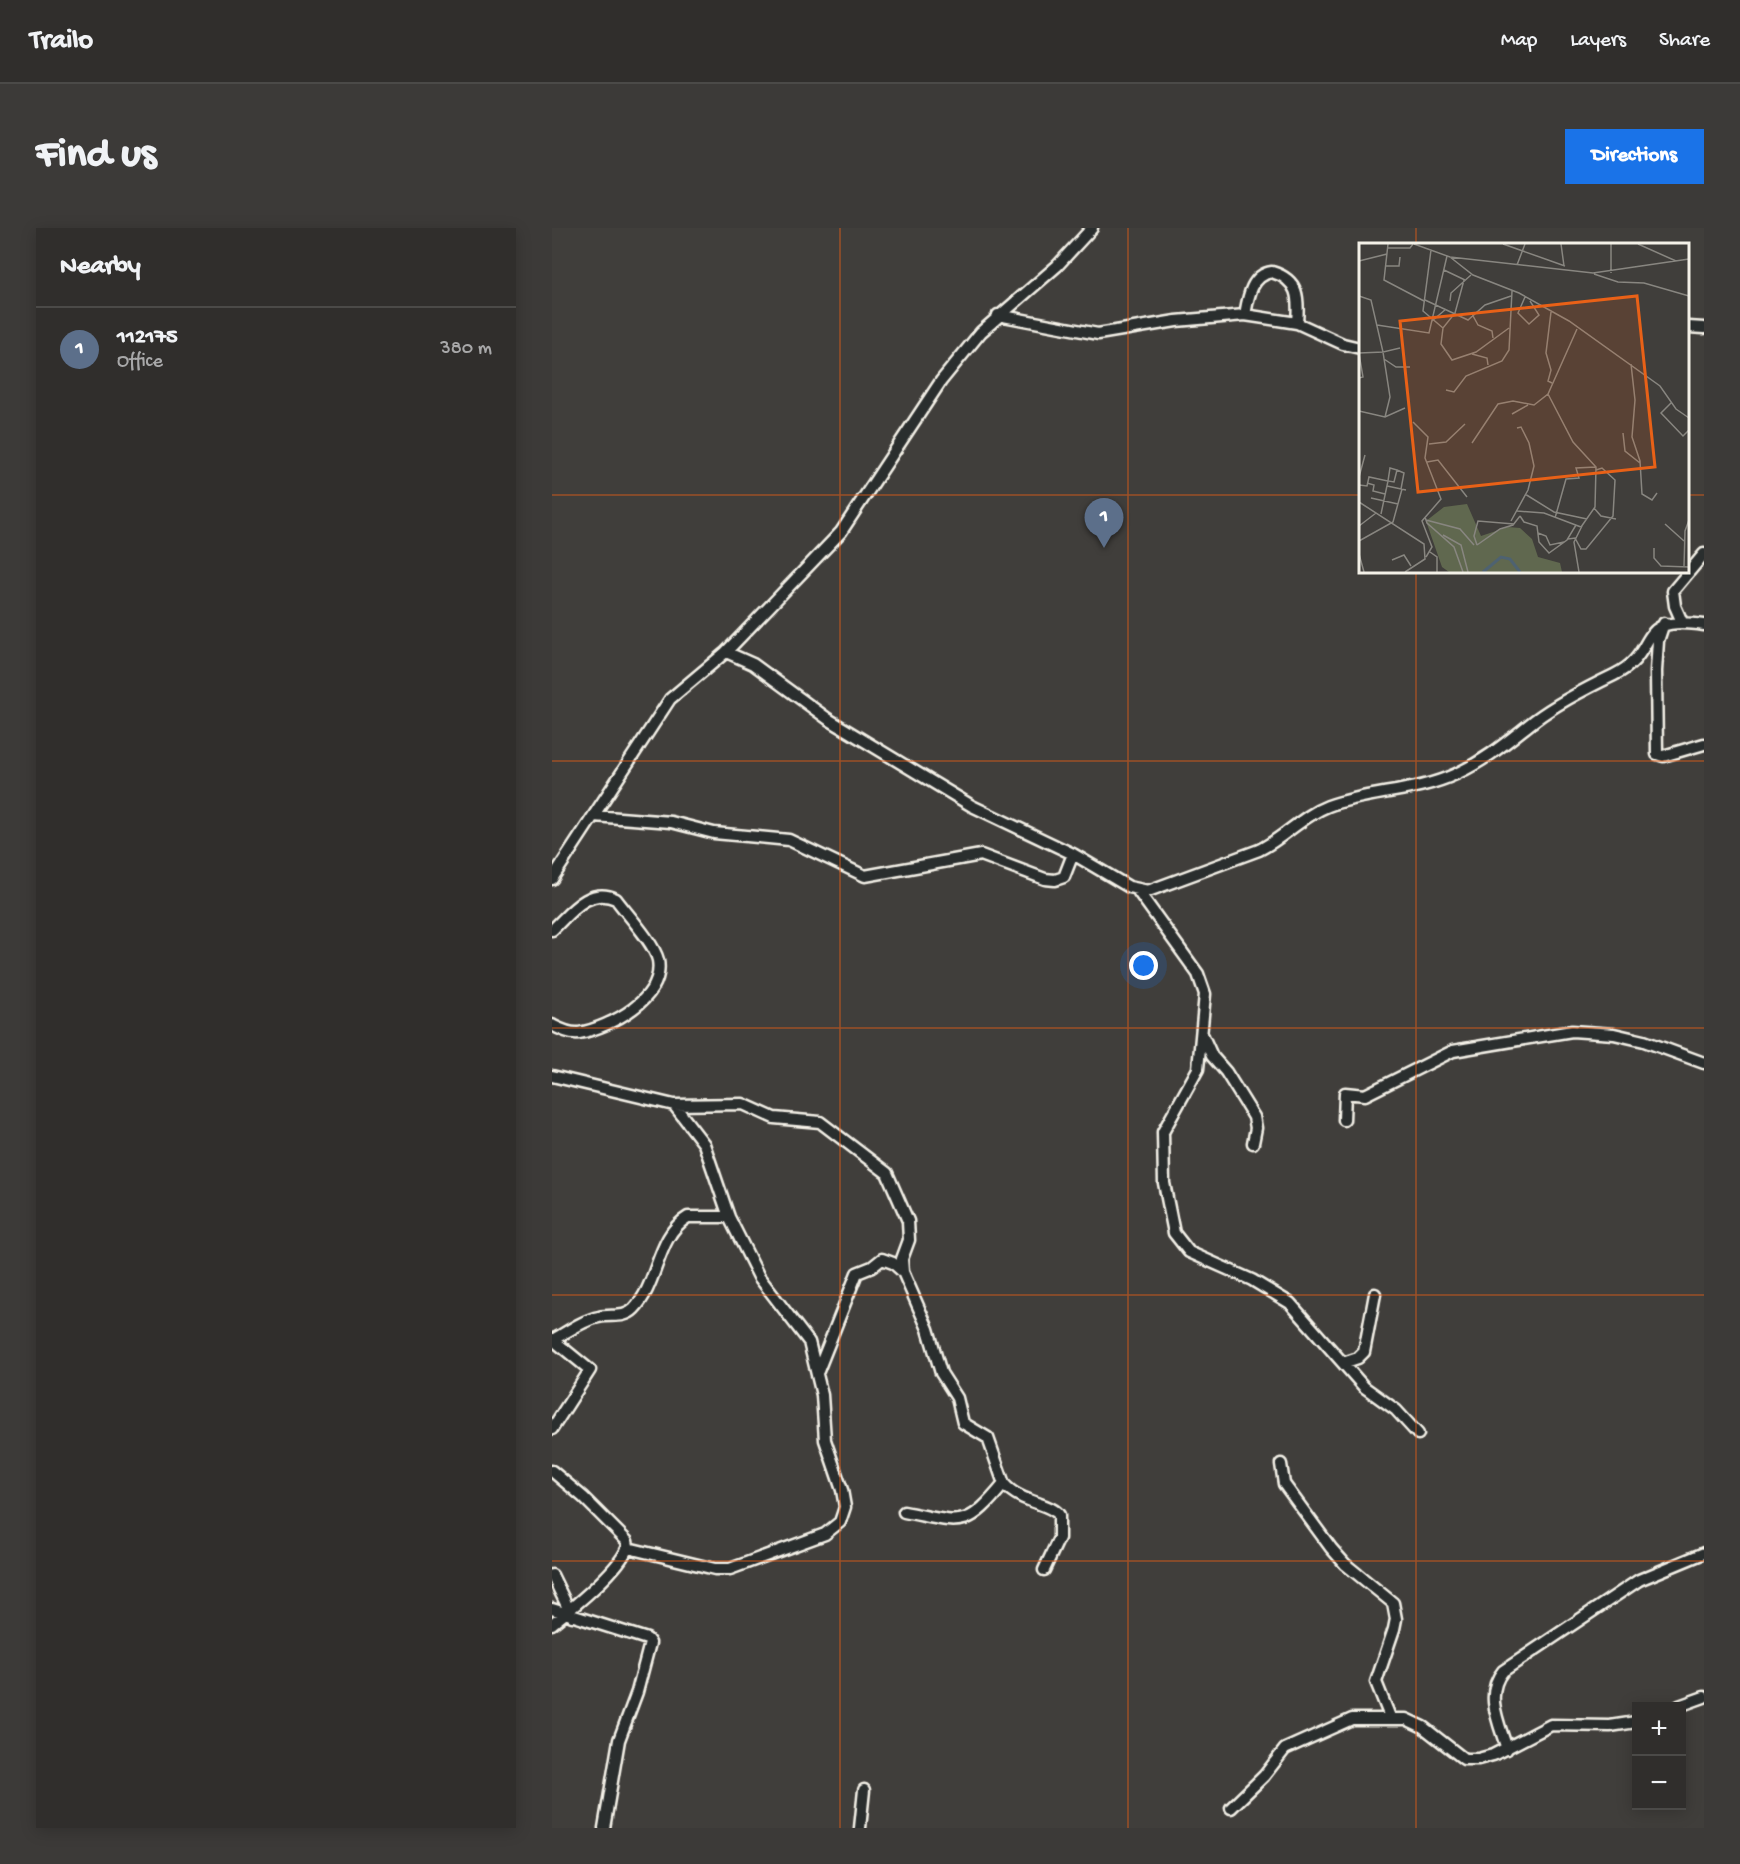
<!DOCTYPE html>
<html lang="en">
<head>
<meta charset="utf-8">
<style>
	:root { --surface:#302e2c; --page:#3c3a38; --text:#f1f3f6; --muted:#a8a8a9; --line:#4b4a48; --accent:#1a73e8 }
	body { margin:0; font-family:"Gochi Hand",sans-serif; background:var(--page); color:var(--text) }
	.controls { position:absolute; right:18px; bottom:18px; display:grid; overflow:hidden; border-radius:0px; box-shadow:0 3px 15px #0003 }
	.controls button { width:54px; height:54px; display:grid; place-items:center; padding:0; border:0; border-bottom:2px solid var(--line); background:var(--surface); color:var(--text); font:30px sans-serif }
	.you { position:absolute; left:592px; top:738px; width:21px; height:21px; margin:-15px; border:4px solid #fff; border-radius:50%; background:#1a73e8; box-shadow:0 0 0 9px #1a73e833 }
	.badge { display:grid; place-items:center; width:39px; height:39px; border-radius:50%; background:var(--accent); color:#fff; font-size:20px; font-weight:700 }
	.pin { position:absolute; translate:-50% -50px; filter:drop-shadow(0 2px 3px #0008) }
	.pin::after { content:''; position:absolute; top:32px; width:21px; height:18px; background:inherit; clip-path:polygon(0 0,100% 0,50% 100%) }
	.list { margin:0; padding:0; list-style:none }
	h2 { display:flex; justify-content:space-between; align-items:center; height:78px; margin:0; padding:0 24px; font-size:26px }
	h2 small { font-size:20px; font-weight:400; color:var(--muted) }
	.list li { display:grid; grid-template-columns:39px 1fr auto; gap:18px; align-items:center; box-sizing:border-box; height:84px; padding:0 24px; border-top:2px solid var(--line) }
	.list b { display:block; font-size:22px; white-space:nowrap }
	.list p { margin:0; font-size:20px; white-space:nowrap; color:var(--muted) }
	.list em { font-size:20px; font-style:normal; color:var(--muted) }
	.map { position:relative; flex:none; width:1152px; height:1600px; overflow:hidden; border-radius:0px }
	header { display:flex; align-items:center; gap:36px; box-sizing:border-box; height:84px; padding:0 30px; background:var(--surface); border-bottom:2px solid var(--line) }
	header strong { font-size:28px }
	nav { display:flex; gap:33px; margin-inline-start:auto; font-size:21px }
	.intro { display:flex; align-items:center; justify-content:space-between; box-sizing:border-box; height:144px; padding:0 36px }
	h1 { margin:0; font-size:42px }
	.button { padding:15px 27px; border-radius:0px; background:var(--accent); color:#fff; font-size:21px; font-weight:700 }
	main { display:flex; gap:36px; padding:0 36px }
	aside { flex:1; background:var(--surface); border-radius:0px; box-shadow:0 3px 15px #0003 }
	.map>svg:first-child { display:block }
</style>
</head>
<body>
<header>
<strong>Trailo</strong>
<nav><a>Map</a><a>Layers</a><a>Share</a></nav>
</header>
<div class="intro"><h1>Find us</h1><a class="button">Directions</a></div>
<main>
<aside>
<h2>Nearby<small></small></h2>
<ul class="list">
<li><span class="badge" style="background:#5c6f8a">1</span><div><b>112175</b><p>Office</p></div><em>380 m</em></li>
</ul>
</aside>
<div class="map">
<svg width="1152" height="1600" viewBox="0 0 1152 1600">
	<rect width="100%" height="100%" fill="#403e3b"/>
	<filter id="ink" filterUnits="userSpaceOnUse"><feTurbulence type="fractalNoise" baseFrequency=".0167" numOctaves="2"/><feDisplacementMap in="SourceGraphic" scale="12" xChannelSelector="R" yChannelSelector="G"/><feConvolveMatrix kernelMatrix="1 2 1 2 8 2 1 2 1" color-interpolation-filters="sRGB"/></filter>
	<g filter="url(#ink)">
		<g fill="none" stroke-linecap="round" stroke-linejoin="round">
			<defs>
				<path id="minor" d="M446,87l100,19 78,-13 69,-6 52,8 46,21 17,4
					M693,87c3,-17 6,-40 27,-43 27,8 27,26 25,51
					M1136,99l16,1
					M1130,394l-7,-16 -2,-15 31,-37
					M1112,395l-6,18 -2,30 1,83 6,2 41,-12
					M174,424l27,12 75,55 144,87 101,48 56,33 19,4 111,-41c25,-12 43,-34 69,-44 42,-15 87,-13 128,-32 32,-15 52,-33 79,-54 24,-18 52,-32 79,-45 48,-23 17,-61 90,-50
					M42,588l77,6 43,11 75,7 76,36 116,-21 64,24 10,1 9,-3 9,-23
					M0,651l118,-180 56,-47 115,-120 100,-151 40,-49 76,-66 35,-38
					M586,663l60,83 7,20 -7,75 -35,63 1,51 10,50 15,19 63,28 38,23 74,84 32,23 22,24
					M0,702c18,-17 37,-44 64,-31 11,15 38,44 42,61 7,39 -48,67 -79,73 -10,1 -19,-4 -27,-8
					M651,808l9,20 14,16 28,45 2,11 -3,15
					M0,848l122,29 69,-1 31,14 46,4 67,51 21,48 1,19 -7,19 1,13 25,57 13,44 16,25 6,25 25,15 16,46c16,19 47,19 55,31v23l-15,32
					M792,892l1,-27 20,2 88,-44 119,-20 42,3 30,7 60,22
					M0,1111l38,31 -38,59
					M1,1112c14,-8 30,-20 46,-23 12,-3 25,2 35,-8 25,-26 22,-73 54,-92h41
					M791,1135l15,-5 6,-6 11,-58
					M266,1143l39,-98 15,-6 10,-8 11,4 10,9
					M729,1236l3,20 47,64 14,16 48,39 3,16 -2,10 -18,53 14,35
					M0,1243l31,26 44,44 1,5c-7,23 -56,62 -76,78
					M352,1284c58,11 61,19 100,-28
					M76,1320l87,21h15l95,-35 15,-12 5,-15 -3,-17 -17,-50 -3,-45 -13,-53 -50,-65 -30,-60 -25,-73 -30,-39
					M0,1347l20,41
					M0,1381l95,30 3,4 -13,49 -18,48 -15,88
					M1127,1478l25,-9
					M955,1521c-8,-26 -23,-55 -4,-78l136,-91 65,-27
					M679,1580l33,-32 21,-27 67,-30h54l17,8 41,32h14l15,-4 58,-30 59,1 26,-4
					M308,1600l4,-38"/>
			</defs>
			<use href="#minor" stroke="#f4f1e8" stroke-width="15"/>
			<use href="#minor" stroke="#2a2d2e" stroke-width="10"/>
		</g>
	</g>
	<path fill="none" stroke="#e96117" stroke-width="1.5" stroke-opacity="0.55" d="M288,0v1600M576,0v1600M864,0v16M0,267h808M1136,267h16M864,344v1256M0,533h1152M0,800h1152M0,1067h1152M0,1333h1152"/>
	<g transform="translate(807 15)">
		<rect width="330" height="330" fill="#403e3b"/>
		<path d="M108,261l14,32 27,-9 12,1 12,11 6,18 22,6 2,9h-113l-7,-5 -16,-46 18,-14z" fill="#60684f"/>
		<path fill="none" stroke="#4e6271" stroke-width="3" d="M124,329l18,-15 9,2 10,13"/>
		<path fill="none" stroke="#888680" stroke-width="1.5" d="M29,1l-4,36 40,21M55,1l36,13 143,16 96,-14M144,1l62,22M202,1l3,22M252,1v29M279,1l38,17M29,5h22l3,-4M72,7l-8,61 20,17 12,-15M91,14l23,18 46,18 50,28 91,65 16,23 13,9M0,18l28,-7M158,22l8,-21M27,23h13l1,-9M85,27l21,10M235,31l24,8 26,1 45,13M0,53l12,4 12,52 -24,1M166,54l-7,16 11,11 10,-9 -9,-14M66,57l43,20 17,-15 26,-9M91,58l1,-8 20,-18M192,69l-5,41 5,17 -3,11 4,2M96,70l9,-33M113,71l6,11 14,6 1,7M73,78l14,-12M18,82l52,8 18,-77M84,85l-2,16 11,16 24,-8 33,-24M0,111l4,23 -4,1M113,111l15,4 1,7M25,116l12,8h14M272,121l4,36 -3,37 8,24 2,33 10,6 5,-7M87,147l8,2 12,-16 36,-15 7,-11 3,-59M313,159l-11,11 22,23 6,-6M0,168l26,6 20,-9M153,171l16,-9M26,174l5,-20 -7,-45 17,-4M54,179l15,15 -3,21 16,41 -19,22 10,26 -6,10M264,190l2,18 15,12M113,200l26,-39 15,-3 21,4 14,-11 29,-65M70,201l17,-2 19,-18M68,219l11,-2 29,37M31,225l7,2 -3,12 -6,-1zM38,227l7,3 -3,16M0,234l6,-22M8,240l7,2 -1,6 12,3M0,242l8,1 2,-9 19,4 -7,33M28,243l19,4M166,251l29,18 33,7M12,255l27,6M0,259l65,42 1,15 -20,13M235,265l7,8 15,3M158,268l27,2 37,14 14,-20 1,-40 -23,-25 -25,-48M161,273l4,6 13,4 2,16 10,11 18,-13 9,-15M66,274l2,6 27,24 9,25M196,275l11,-39 13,-1 -3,-10 20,-1M67,277l34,9 14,16M152,278l17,-31 6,-24 -5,-23 -8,-16 -4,1M306,281l19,17M0,283l17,-13M179,290l8,3 4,9 14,-3M84,292l18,10 7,27M209,296l7,-1 6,11h5l27,-33 2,-36 -13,-12 -6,2M0,298l34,-19 9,-33M118,302l-3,-9 4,-15 36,3M118,302l23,-16 13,-4 7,-9M295,305v10l7,8 28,1M71,309l7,5v15M0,311l5,18M33,317l12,-5 7,11M325,323l1,-35 4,-11M220,329l-5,-30 8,-16"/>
		<path fill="#e96117" fill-opacity="0.15" stroke="#e96117" stroke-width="3" d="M278,53l18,171 -237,25 -18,-171z"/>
		<rect width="330" height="330" fill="none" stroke="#f4f1e8" stroke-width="3"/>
	</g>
</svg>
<div class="controls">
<button>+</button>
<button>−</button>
</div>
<div class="you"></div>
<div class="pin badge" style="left:552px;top:320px;background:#5c6f8a">1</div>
</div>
</main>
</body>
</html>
